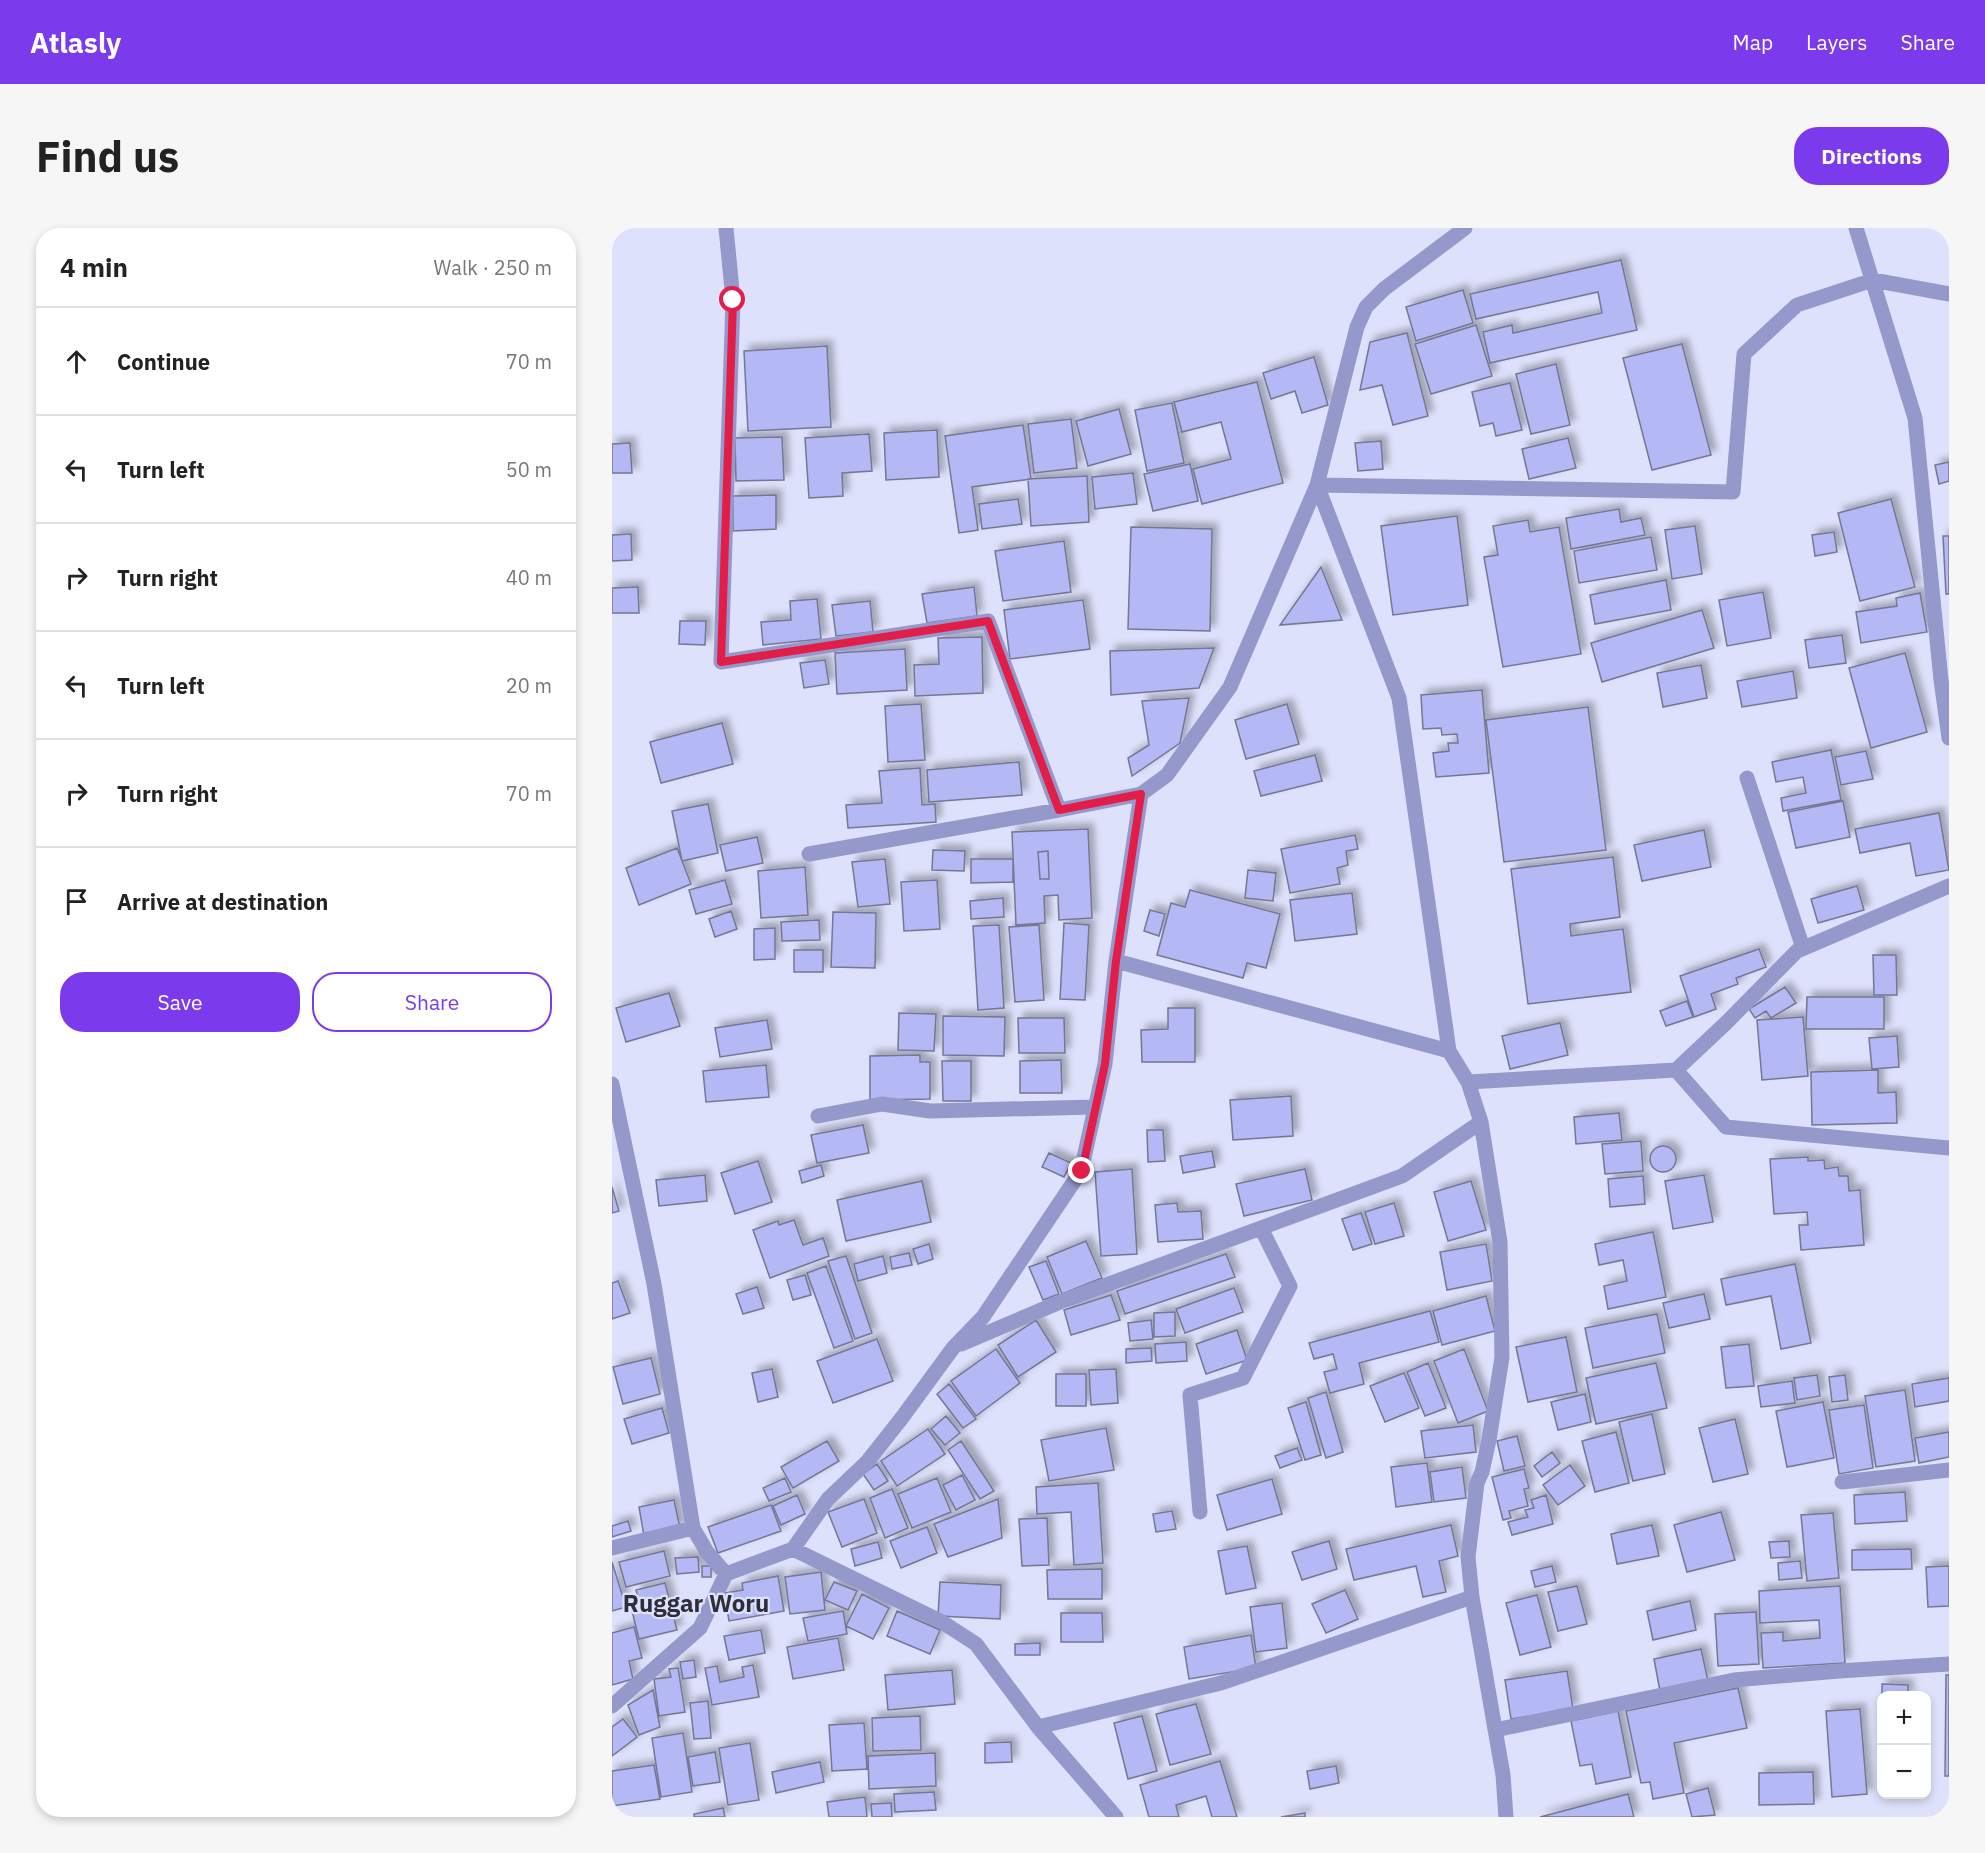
<!DOCTYPE html>
<html lang="en">
<head>
<meta charset="utf-8">
<style>
	:root { --surface:#fff; --page:#f6f6f6; --text:#222; --muted:#767676; --line:#e0e0e0; --accent:#7c3aed }
	body { margin:0; font-family:"IBM Plex Sans",sans-serif; background:var(--page); color:var(--text) }
	.controls { position:absolute; right:18px; bottom:18px; display:grid; overflow:hidden; border-radius:12px; box-shadow:0 3px 9px #0003 }
	.controls button { width:54px; height:54px; display:grid; place-items:center; padding:0; border:0; border-bottom:2px solid var(--line); background:var(--surface); color:var(--text); font:30px sans-serif }
	.stop { position:absolute; width:18px; height:18px; margin:-14px; border:4px solid #e11d48; border-radius:50%; background:#fff }
	.stop.end { background:#e11d48; border-color:#fff; box-shadow:0 2px 6px #0008 }
	.list { margin:0; padding:0; list-style:none }
	h2 { display:flex; justify-content:space-between; align-items:center; height:78px; margin:0; padding:0 24px; font-size:26px }
	h2 small { font-size:20px; font-weight:400; color:var(--muted) }
	.list li { display:grid; grid-template-columns:39px 1fr auto; gap:18px; align-items:center; box-sizing:border-box; height:108px; padding:0 24px; border-top:2px solid var(--line) }
	.list b { display:block; font-size:22px; white-space:nowrap }
	.list em { font-size:20px; font-style:normal; color:var(--muted) }
	.actions { display:flex; gap:12px; padding:18px 24px }
	.actions a { flex:1; padding:14px 0; border:2px solid var(--accent); border-radius:24px; text-align:center; font-size:21px; color:var(--accent) }
	.actions .main { background:var(--accent); color:#fff }
	.icon { flex:none; width:33px; height:33px; fill:none; stroke:currentColor; stroke-width:2; stroke-linecap:round; stroke-linejoin:round }
	.map { position:relative; flex:none; width:1337px; height:1589px; overflow:hidden; border-radius:24px }
	header { display:flex; align-items:center; gap:36px; box-sizing:border-box; height:84px; padding:0 30px; background:var(--accent); color:#fff }
	header strong { font-size:28px }
	nav { display:flex; gap:33px; margin-inline-start:auto; font-size:21px }
	.intro { display:flex; align-items:center; justify-content:space-between; box-sizing:border-box; height:144px; padding:0 36px }
	h1 { margin:0; font-size:42px }
	.button { padding:15px 27px; border-radius:24px; background:var(--accent); color:#fff; font-size:21px; font-weight:700 }
	main { display:flex; gap:36px; padding:0 36px }
	aside { flex:1; background:var(--surface); border-radius:24px; box-shadow:0 3px 9px #0003 }
	.map>svg:first-child { display:block }
</style>
</head>
<body>
<header>
<strong>Atlasly</strong>
<nav><a>Map</a><a>Layers</a><a>Share</a></nav>
</header>
<div class="intro"><h1>Find us</h1><a class="button">Directions</a></div>
<main>
<aside>
<h2>4 min<small>Walk · 250 m</small></h2>
<ul class="list">
<li><svg class="icon" aria-label="ahead" viewBox="0 0 24 24"><path d="M12 20V5M6 11l6-6 6 6"/></svg><div><b>Continue</b></div><em>70 m</em></li>
<li><svg class="icon" aria-label="left" viewBox="0 0 24 24"><path d="M17 20v-9H6M10 6l-5 5 5 5"/></svg><div><b>Turn left</b></div><em>50 m</em></li>
<li><svg class="icon" aria-label="right" viewBox="0 0 24 24"><path d="M7 20v-9h11M14 6l5 5-5 5"/></svg><div><b>Turn right</b></div><em>40 m</em></li>
<li><svg class="icon" aria-label="left" viewBox="0 0 24 24"><path d="M17 20v-9H6M10 6l-5 5 5 5"/></svg><div><b>Turn left</b></div><em>20 m</em></li>
<li><svg class="icon" aria-label="right" viewBox="0 0 24 24"><path d="M7 20v-9h11M14 6l5 5-5 5"/></svg><div><b>Turn right</b></div><em>70 m</em></li>
<li><svg class="icon" aria-label="arrive" viewBox="0 0 24 24"><path d="M6 21V4h12l-3 4 3 4H6"/></svg><div><b>Arrive at destination</b></div></li>
</ul>
<div class="actions"><a class="main">Save</a><a>Share</a></div>
</aside>
<div class="map">
<svg width="1337" height="1589" viewBox="0 0 1337 1589">
	<defs>
		<filter id="shadow"><feDropShadow dx="5.5" dy="-5.5" stdDeviation="3" flood-color="#0004"/></filter>
	</defs>
	<rect width="100%" height="100%" fill="#dee1fb"/>
	<path fill="#b4b8f4" stroke="#747793" stroke-width="1.5" fill-rule="evenodd" filter="url(#shadow)" d="M1009,32l16,70 -147,33 -7,-31 29,-7 1,8 89,-20 -4,-21 -122,27 -6,-25z
		M851,62l10,33 -57,18 -10,-34z
		M864,97l16,51 -61,18 -16,-50z
		M795,105l21,83 -35,9 -11,-40 -22,5 10,-48z
		M1070,116l29,111 -59,15 -29,-112z
		M215,118l4,81 -83,4 -4,-80z
		M702,129l14,48 -26,8 -7,-22 -24,8 -8,-26z
		M944,136l14,61 -39,9 -15,-60z
		M645,154l26,101 -81,21 -9,-35 38,-10 -10,-37 -39,10 -8,-30z
		M898,155l12,47 -26,6 -3,-13 -13,3 -8,-34z
		M560,175l12,60 -37,8 -12,-61z
		M507,181l12,45 -43,12 -12,-45z
		M459,191l6,49 -43,5 -6,-49z
		M411,197l8,54 -59,8 6,43 -19,3 -14,-97z
		M325,202l2,47 -53,3 -2,-47z
		M257,206l3,37 -30,2 1,23 -34,2 -4,-60z
		M170,209l2,43 -48,1 -1,-43z
		M956,210l8,30 -47,11 -7,-30z
		M769,213l2,28 -25,2 -3,-28z
		M18,215l2,30h-20v-29z
		M1337,234v19l-10,3 -4,-19z
		M578,236l8,37 -45,10 -9,-37z
		M521,245l4,31 -42,5 -3,-32z
		M475,248l2,46 -58,4 -3,-47z
		M164,267v34l-43,2v-35z
		M406,271l4,25 -40,5 -3,-25z
		M1279,271l24,88 -55,14 -22,-88z
		M1007,281l2,13 20,-4 4,17 -74,14 -5,-31z
		M845,288l11,89 -75,10 -12,-89z
		M916,292l2,12 29,-5 22,127 -78,13 -19,-110 14,-2 -5,-29z
		M1083,298l7,48 -30,5 -7,-49z
		M519,299l81,2 -2,102 -82,-2z
		M1222,304l3,20 -22,4 -3,-21z
		M19,306l1,26 -20,1v-26z
		M1331,308h6v58h-3z
		M1039,309l6,33 -78,13 -5,-32z
		M452,313l7,51 -68,9 -8,-50z
		M709,339l21,53 -62,5z
		M1054,352l5,30 -76,14 -5,-29z
		M26,359l1,26h-27v-25z
		M362,359l3,29 -50,7 -5,-29z
		M1151,364l8,46 -44,8 -8,-46z
		M1308,365l7,39 -66,11 -5,-31 41,-6 -1,-8z
		M205,371l4,40 -58,6 -2,-23 30,-2 -1,-19z
		M471,372l7,49 -80,10 -6,-49z
		M258,373l3,31 -37,4 -4,-31z
		M1090,382l12,38 -112,34 -11,-39z
		M68,393h26l-1,24 -26,-1z
		M1230,407l4,28 -37,5 -4,-28z
		M370,409l1,56 -68,3 -1,-31 25,-1 -1,-26z
		M602,420l-15,40 -88,7 -1,-44z
		M293,421l2,41 -70,4 -2,-41z
		M1293,425l22,79 -56,16 -22,-80z
		M213,432l4,24 -25,4 -4,-25z
		M1089,437l6,33 -44,9 -6,-34z
		M1181,443l4,27 -55,9 -5,-26z
		M870,462l7,83 -53,4 -3,-24 16,-2 -1,-8h10l-1,-9 -15,1 -1,-7 -18,1 -2,-34z
		M577,470l-9,45 -48,33 -4,-18 21,-13 -7,-44z
		M309,476l4,56 -37,2 -3,-56z
		M675,476l12,40 -53,15 -11,-39z
		M976,479l18,143 -102,12 -18,-142z
		M110,495l11,41 -72,19 -11,-41z
		M1219,522l10,50 -58,11 -2,-13 25,-5 -3,-16 -27,5 -4,-20z
		M1254,523l7,28 -32,6 -6,-28z
		M703,527l7,26 -61,15 -7,-25z
		M407,534l3,33 -93,7 -2,-32z
		M308,540l2,37 13,-1 1,18 -88,6 -2,-23 36,-2 -3,-32z
		M1231,573l7,36 -54,11 -8,-36z
		M96,576l10,49 -36,8 -10,-50z
		M1327,585l10,57 -33,6 -6,-33 -50,10 -5,-24z
		M476,601l4,89 -33,2 -1,-25 -14,1 1,27 -29,2 -4,-93zM436,623l1,28h-9l-2,-27z
		M1092,602l7,37 -69,14 -8,-36z
		M743,607l3,14 -12,2 2,14 -11,3 3,16 -50,9 -9,-44z
		M145,609l6,26 -37,8 -6,-26z
		M65,620l14,36 -52,21 -13,-37z
		M321,622l32,1 -1,20 -32,-1z
		M436,623l1,28h-9l-2,-27z
		M1001,629l7,60 -50,7 1,12 52,-7 8,63 -103,12 -17,-135z
		M273,631l5,45 -32,3 -6,-45z
		M359,631h42v23l-42,1z
		M193,639l3,48 -47,3 -3,-47z
		M636,642l28,3 -3,28 -28,-3z
		M113,652l7,24 -36,10 -7,-24z
		M325,652l3,49 -36,2 -3,-49z
		M1245,658l7,24 -46,13 -7,-24z
		M578,662l90,24 -14,54 -19,-5 -4,15 -86,-23 14,-52 14,4z
		M740,665l5,41 -62,7 -5,-41z
		M391,670l1,19 -33,2 -1,-18z
		M538,682l15,4 -6,22 -15,-5z
		M119,683l6,18 -22,8 -6,-18z
		M221,684l43,1 -1,55 -44,-1z
		M207,692l1,20 -38,1 -1,-19z
		M452,695l25,2 -4,75 -25,-1z
		M387,697l5,83 -26,2 -5,-84z
		M427,697l5,75 -29,2 -6,-75z
		M163,700v31l-21,1v-31z
		M1147,721l7,18 -30,11 2,6 -27,10 5,15 -22,8 -14,-41z
		M182,722h29v22h-29z
		M1261,727h23l1,40h-23z
		M1173,759l11,16 -25,15 -5,-7 -11,7 -6,-9z
		M57,765l11,33 -54,16 -10,-34z
		M1195,769h77v32h-78z
		M1075,773l6,16 -27,9 -6,-15z
		M556,780h27v54h-53l-1,-32 27,-1z
		M287,785l37,1 -2,37 -36,-1z
		M331,788l62,1 -1,39 -61,-1z
		M1191,789l5,59 -46,4 -5,-60z
		M406,790h46l1,35h-46z
		M155,792l5,29 -52,8 -5,-29z
		M948,795l8,32 -58,14 -8,-33z
		M1285,808l2,31 -27,2 -3,-31z
		M308,827v7h10v37l-60,1v-44z
		M449,832l1,33h-42v-32z
		M330,833h29v40h-28z
		M154,837l3,32 -63,5 -3,-31z
		M1266,842v23l18,-1 1,31 -85,2 -1,-53z
		M679,868l2,40 -60,4 -3,-40z
		M1007,885l3,27 -46,4 -2,-27z
		M251,897l6,28 -52,10 -6,-28z
		M535,902h16l2,31 -17,1z
		M1029,913l2,30 -38,3 -3,-30z
		M1038 931a13 13 0 1 1 26 0a13 13 0 1 1-26 0Z
		M600,923l3,16 -32,6 -3,-17z
		M437,925l22,10 -7,14 -22,-10z
		M1196,929v4l16,-1 1,9 13,-2 1,9h9l1,15 11,-1 4,55 -63,5 -2,-25h9l-1,-13 -33,2 -4,-55z
		M146,933l14,41 -37,12 -14,-41z
		M209,937l3,11 -22,7 -3,-12z
		M520,941l5,85 -36,2 -6,-84z
		M693,941l7,31 -68,16 -8,-32z
		M93,947l2,26 -48,5 -3,-26z
		M1092,947l9,47 -40,7 -8,-48z
		M1031,948l2,28 -35,3 -2,-28z
		M310,953l9,41 -85,19 -9,-41z
		M859,953l15,49 -38,11 -14,-49z
		M0,959l7,24 -7,2z
		M565,975l1,9 23,-1 2,28 -45,3 -3,-37z
		M782,975l10,33 -29,8 -10,-32z
		M749,985l11,31 -19,6 -11,-31z
		M182,992l9,25 20,-7 6,18 -59,22 -17,-48 25,-9 1,4z
		M1041,1004l13,65 -58,12 -4,-23 23,-5 -4,-21 -24,5 -4,-21z
		M474,1013l16,37 -40,16 -15,-37z
		M317,1016l4,15 -15,5 -5,-15z
		M874,1016l6,37 -45,9 -7,-38z
		M297,1025l3,12 -20,4 -2,-12z
		M614,1026l9,23 -110,37 -8,-23z
		M234,1028l26,77 -17,6 -27,-78z
		M271,1028l4,17 -29,8 -4,-17z
		M434,1033l13,33 -16,6 -14,-33z
		M1183,1036l16,79 -30,6 -10,-53 -45,9 -5,-26z
		M214,1038l27,75 -19,7 -27,-75z
		M193,1047l6,20 -18,5 -6,-20z
		M6,1053l12,32 -18,6v-36z
		M145,1059l7,21 -21,6 -7,-20z
		M622,1060l9,24 -58,21 -9,-24z
		M1092,1066l6,25 -41,9 -6,-25z
		M499,1067l9,25 -49,15 -7,-25z
		M874,1068l9,35 -53,14 -9,-34z
		M818,1083l9,31 -80,21 5,21 -34,9 -6,-21 13,-3 -4,-15 -19,5 -5,-16z
		M563,1084v24l-21,1v-24z
		M1045,1086l8,39 -72,15 -8,-40z
		M424,1092l20,32 -38,25 -20,-32z
		M539,1092l2,19 -23,2 -2,-18z
		M625,1102l10,30 -41,14 -10,-30z
		M954,1109l11,55 -49,10 -12,-55z
		M265,1111l16,42 -60,22 -16,-42z
		M574,1114l1,19 -31,2 -1,-19z
		M1137,1116l5,42 -28,2 -5,-41z
		M539,1120l1,13 -26,2v-14z
		M384,1121l24,34 -44,33 -25,-35z
		M852,1121l24,62 -30,12 -24,-62z
		M39,1130l9,36 -37,10 -10,-37z
		M816,1135l18,45 -21,8 -18,-44z
		M1044,1135l11,45 -71,16 -10,-46z
		M160,1141l6,28 -20,5 -6,-29z
		M504,1141l2,34 -27,2 -2,-35z
		M792,1145l15,35 -34,14 -15,-36z
		M444,1146h30v32h-30z
		M1205,1147l3,21 -23,4 -3,-22z
		M1233,1147l3,25 -16,2 -3,-25z
		M1337,1150v23l-34,6 -3,-23z
		M1180,1153l3,22 -34,4 -3,-21z
		M337,1156l27,35 -13,9 -26,-34z
		M1293,1162l10,71 -39,6 -11,-71z
		M714,1164l17,60 -17,6 -18,-60z
		M973,1166l6,28 -33,8 -7,-28z
		M694,1174l15,53 -16,5 -17,-52z
		M1211,1174l11,56 -47,9 -11,-56z
		M1252,1177l9,63 -34,6 -10,-64z
		M50,1180l7,25 -37,11 -8,-25z
		M1040,1186l13,60 -32,7 -14,-59z
		M334,1188l14,17 -15,12 -14,-16z
		M1123,1191l13,55 -35,8 -14,-54z
		M861,1197l3,27 -51,6 -4,-27z
		M494,1200l8,42 -65,11 -8,-41z
		M316,1201l17,25 -48,32 -16,-25z
		M1004,1204l13,51 -34,9 -13,-51z
		M1337,1204v25l-30,6 -4,-25z
		M905,1208l8,30 -21,5 -7,-30z
		M215,1213l12,20 -46,27 -12,-21z
		M349,1213l33,50 -14,8 -32,-49z
		M685,1220l5,12 -22,8 -5,-12z
		M940,1224l8,11 -18,14 -8,-11z
		M815,1235l5,39 -36,5 -5,-40z
		M265,1236l11,17 -14,9 -11,-16z
		M958,1237l15,21 -27,19 -15,-20z
		M850,1239l4,31 -32,4 -4,-30z
		M912,1241l5,19 -5,1 4,17 -19,5 2,7 -8,2 -11,-43z
		M350,1247l13,25 -19,10 -13,-25z
		M173,1250l6,14 -22,9 -6,-13z
		M325,1250l14,34 -39,16 -14,-34z
		M660,1251l10,35 -55,16 -10,-35z
		M486,1255l5,80 -29,2 -3,-53 -34,2 -1,-27z
		M280,1261l16,39 -23,10 -15,-40z
		M1293,1264l2,29 -52,3 -1,-29z
		M185,1267l8,19 -24,11 -8,-19z
		M934,1267l7,29 -41,11 -4,-13 20,-5 -3,-7 9,-2 -3,-8z
		M252,1271l13,34 -35,14 -14,-35z
		M386,1271l4,39 -54,19 -14,-33z
		M62,1272l6,28 -36,8 -5,-29z
		M159,1277l10,26 -63,22 -10,-26z
		M560,1283l4,18 -20,3 -3,-18z
		M1109,1284l14,48 -48,12 -13,-47z
		M1221,1285l6,65 -32,3 -6,-66z
		M435,1290l2,47 -27,1 -3,-47z
		M16,1293l3,10 -19,6v-11z
		M839,1297l7,31 -19,5 7,31 -23,5 -7,-31 -62,14 -8,-31z
		M1040,1297l7,31 -42,8 -6,-30z
		M315,1299l10,26 -36,15 -11,-27z
		M717,1313l8,28 -35,11 -10,-28z
		M1177,1313l1,16 -19,1 -2,-16z
		M266,1314l4,16 -27,8 -4,-17z
		M635,1318l9,42 -30,6 -8,-43z
		M1299,1321l1,20 -60,1v-20z
		M52,1323l6,25 -44,11 -7,-25z
		M86,1329l1,15 -22,2 -2,-16z
		M1188,1333l2,17 -23,2 -1,-17z
		M0,1334l14,45 -14,4z
		M90,1338h9v11h-9z
		M940,1338l4,16 -21,5 -4,-16z
		M1337,1338v40l-21,1 -2,-40z
		M490,1341v30h-54l-1,-29z
		M209,1344l4,38 -35,4 -5,-37z
		M166,1348l6,35 -55,10 -5,-28 19,-3 -1,-7z
		M222,1354l23,9 -9,19 -23,-10z
		M328,1354l61,3 -1,34 -62,-3z
		M53,1355l12,47 -38,9 -7,-28 9,-2 -5,-19z
		M965,1358l10,38 -29,7 -10,-39z
		M1228,1358l5,77 -82,5 -2,-35 22,-1v9l37,-3 -1,-18 -59,3 -1,-32z
		M733,1362l13,29 -32,14 -14,-29z
		M250,1366l27,14 -16,31 -27,-13z
		M925,1367l14,52 -31,8 -14,-52z
		M1078,1373l6,29 -43,10 -6,-29z
		M670,1375l5,45 -31,4 -6,-45z
		M231,1383l4,23 -39,7 -5,-23z
		M285,1383l43,19 -10,24 -43,-18z
		M1144,1384l3,52 -41,2 -3,-52z
		M449,1385h41l1,29h-42z
		M22,1399l8,31 -13,3 4,18 -21,6v-52z
		M149,1402l4,23 -36,7 -5,-24z
		M639,1407l5,33 -67,11 -5,-32z
		M226,1410l6,32 -51,9 -6,-32z
		M428,1415v12h-25v-11z
		M1089,1421l7,32 -48,10 -6,-32z
		M82,1432l2,17 -13,2 -3,-17z
		M141,1437l6,32 -47,8 -7,-37 12,-2 3,16 24,-5 -2,-10z
		M66,1440l7,44 -26,4 -5,-37 17,-2 -2,-8z
		M340,1442l3,34 -67,6 -3,-35z
		M955,1443l6,38 -62,10 -6,-39z
		M1334,1447h3v101h-4z
		M1270,1456l26,1v11h-26z
		M1126,1460l9,40 -73,15 10,50 -31,6 -3,-17 -9,1 -15,-72z
		M41,1462l7,37 -21,8 -11,-30z
		M96,1473l3,37 -17,1 -4,-36z
		M584,1476l15,50 -41,11 -14,-51z
		M1248,1481l7,85 -35,3 -6,-86z
		M1006,1483l13,66 -35,7 -4,-20 -12,2 -9,-45z
		M308,1488l1,34 -48,1 -1,-33z
		M530,1488l15,55 -29,8 -14,-56z
		M11,1491l14,18 -25,19v-29z
		M252,1495l3,46 -35,2 -3,-46z
		M71,1505l9,59 -31,5 -9,-59z
		M399,1514l1,20 -27,1v-20z
		M138,1515l9,57 -31,5 -9,-57z
		M103,1524l5,30 -27,4 -5,-29z
		M323,1525l1,33 -67,3 -1,-33z
		M608,1533l17,56h-25l-6,-21 -30,9 3,12h-30l-9,-32z
		M208,1534l4,20 -48,11 -4,-21z
		M42,1537l6,34 -48,7v-35z
		M724,1538l3,17 -29,6 -3,-18z
		M1201,1544l1,32 -55,1v-32z
		M1096,1560l7,27 -23,2 -6,-23z
		M322,1564l2,18 -41,2 -1,-18z
		M1016,1566l6,23h-94z
		M253,1569l2,20h-38l-2,-15z
		M279,1575l1,14h-20l-1,-13z
		M111,1580l2,9h-31v-3z
		M693,1585v4h-24z"/>
	<g fill="none" stroke-linecap="round" stroke-linejoin="round">
		<path stroke="#9598cb" stroke-width="15" d="M114,0l7,72 -12,362 267,-41 71,189 82,-16
			M1244,0l59,190 26,262 8,58
			M1135,550l56,170
			M197,626l250,-44
			M504,733l333,90 19,31 208,-12 50,57 223,21
			M837,823l-50,-353 -82,-213 416,7 11,-138 53,-49 76,-25 76,14
			M1064,842l51,-48 70,-71 152,-65
			M0,856l42,200 39,244 14,24 19,22
			M206,888l64,-12 48,7 165,-4
			M869,894l19,120 2,115 -13,83 -7,32 -5,11 -9,74 4,40 31,178 3,42
			M349,1116l99,-42 342,-126 79,-54 -13,-40
			M1230,1254l107,-12
			M588,1284l-10,-117 53,-17 47,-92 -29,-58
			M0,1320l81,-20
			M181,1321l149,73 34,22 62,83 78,90
			M0,1478l88,-78 26,-54 67,-25 35,-50 39,-37 34,-43 52,-71 30,-31 98,-146 24,-107 11,-103 25,-167 26,-19 63,-88 87,-202 40,-158 9,-20 18,-18 81,-61
			M426,1499l183,-44 251,-86
			M883,1502l239,-50 105,-9 110,-7"/>
	</g>
	<g fill="none" stroke-linecap="round" stroke-linejoin="round">
		<path stroke="#e11d48" stroke-width="8" d="M121,72l-12,362 267,-41 71,189 82,-16 -25,167 -11,103 -23,107"/>
	</g>
	<g text-anchor="middle" dominant-baseline="central" stroke-width="4.5" stroke-linejoin="round" paint-order="stroke">
		<g font-size="24" font-weight="bold" fill="#2d2e3a" stroke="#dee1fb">
			<text x="84" y="1375">Ruggar Woru</text>
		</g>
	</g>
</svg>
<div class="controls">
<button>+</button>
<button>−</button>
</div>
<div class="stop" style="left:121px;top:72px"></div>
<div class="stop end" style="left:470px;top:943px"></div>
</div>
</main>
</body>
</html>
